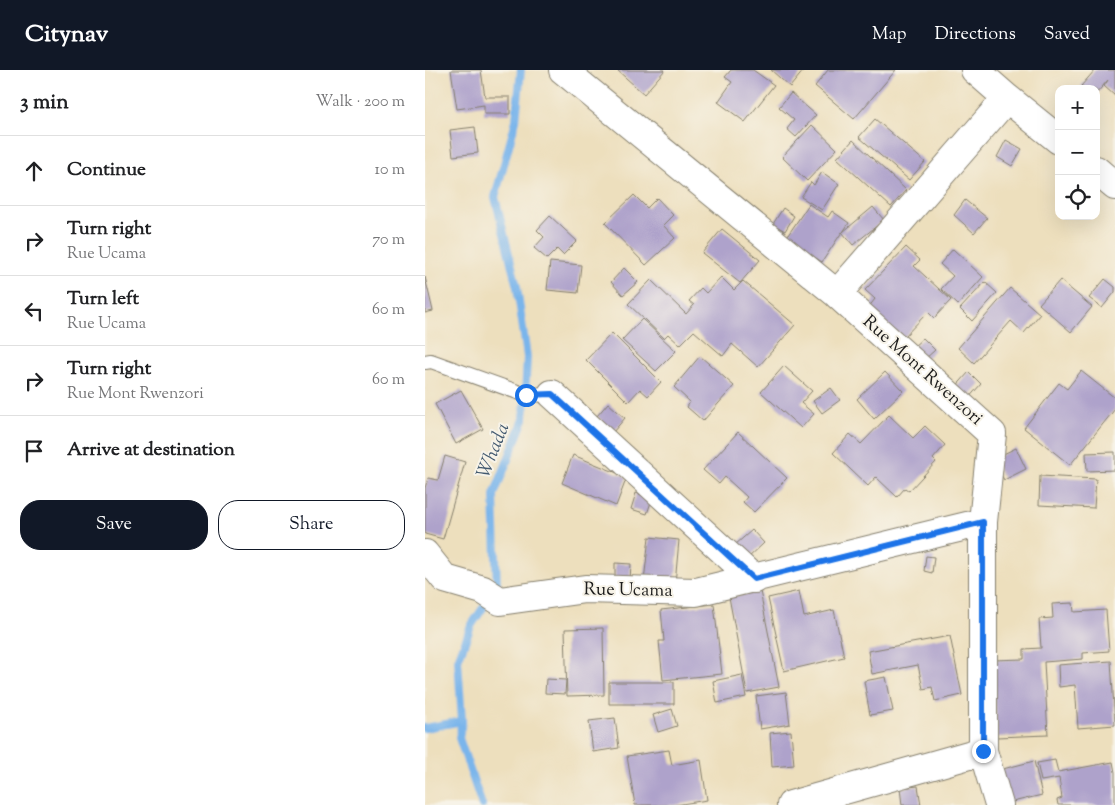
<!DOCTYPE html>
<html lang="en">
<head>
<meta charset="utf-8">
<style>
	:root { --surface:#fff; --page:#f2f2f2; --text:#202124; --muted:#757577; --line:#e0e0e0; --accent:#111827 }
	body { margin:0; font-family:"Sorts Mill Goudy",serif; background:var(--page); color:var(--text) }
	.controls { position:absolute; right:15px; top:15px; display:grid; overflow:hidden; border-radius:10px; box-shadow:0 5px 20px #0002 }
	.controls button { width:45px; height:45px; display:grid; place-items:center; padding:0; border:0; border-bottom:1px solid var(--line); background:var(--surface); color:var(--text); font:25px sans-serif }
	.stop { position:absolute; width:15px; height:15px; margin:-11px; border:4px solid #1a73e8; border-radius:50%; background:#fff }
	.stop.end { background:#1a73e8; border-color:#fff; box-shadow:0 1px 5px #0008 }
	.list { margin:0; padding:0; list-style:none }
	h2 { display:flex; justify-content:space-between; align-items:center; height:65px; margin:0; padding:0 20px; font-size:21px }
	h2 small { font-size:16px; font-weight:400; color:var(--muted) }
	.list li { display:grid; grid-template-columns:32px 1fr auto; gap:15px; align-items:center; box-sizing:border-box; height:70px; padding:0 20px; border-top:1px solid var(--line) }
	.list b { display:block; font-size:19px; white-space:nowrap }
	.list p { margin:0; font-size:16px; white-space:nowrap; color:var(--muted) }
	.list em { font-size:16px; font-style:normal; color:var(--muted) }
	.actions { display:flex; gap:10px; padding:15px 20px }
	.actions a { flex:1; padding:11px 0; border:1px solid var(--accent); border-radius:20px; text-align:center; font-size:18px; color:var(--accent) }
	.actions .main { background:var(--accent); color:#fff }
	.icon { flex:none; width:28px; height:28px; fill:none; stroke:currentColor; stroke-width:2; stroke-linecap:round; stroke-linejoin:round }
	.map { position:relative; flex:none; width:690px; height:735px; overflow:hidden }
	header { display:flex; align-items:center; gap:30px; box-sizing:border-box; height:70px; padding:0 25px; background:var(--accent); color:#fff }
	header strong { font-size:24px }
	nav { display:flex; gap:28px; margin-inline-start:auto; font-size:18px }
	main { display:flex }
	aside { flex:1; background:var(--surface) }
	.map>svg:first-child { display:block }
</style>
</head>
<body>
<header>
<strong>Citynav</strong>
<nav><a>Map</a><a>Directions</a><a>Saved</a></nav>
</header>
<main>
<aside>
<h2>3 min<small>Walk · 200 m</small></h2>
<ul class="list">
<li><svg class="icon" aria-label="ahead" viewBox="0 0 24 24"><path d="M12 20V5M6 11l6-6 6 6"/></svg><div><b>Continue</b></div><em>10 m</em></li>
<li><svg class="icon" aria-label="right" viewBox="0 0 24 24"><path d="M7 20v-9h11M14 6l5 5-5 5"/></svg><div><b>Turn right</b><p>Rue Ucama</p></div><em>70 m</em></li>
<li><svg class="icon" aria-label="left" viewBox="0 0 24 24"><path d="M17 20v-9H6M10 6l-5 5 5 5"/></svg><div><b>Turn left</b><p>Rue Ucama</p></div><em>60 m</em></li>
<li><svg class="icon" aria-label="right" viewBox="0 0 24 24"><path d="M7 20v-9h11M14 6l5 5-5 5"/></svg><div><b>Turn right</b><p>Rue Mont Rwenzori</p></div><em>60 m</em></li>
<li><svg class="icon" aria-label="arrive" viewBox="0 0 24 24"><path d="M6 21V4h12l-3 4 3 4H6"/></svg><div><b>Arrive at destination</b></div></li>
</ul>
<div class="actions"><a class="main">Save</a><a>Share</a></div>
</aside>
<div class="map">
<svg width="690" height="735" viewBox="0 0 690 735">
	<rect width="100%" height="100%" fill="#f7f3e8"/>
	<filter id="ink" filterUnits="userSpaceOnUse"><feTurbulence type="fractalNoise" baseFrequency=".02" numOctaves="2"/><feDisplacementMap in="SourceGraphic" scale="10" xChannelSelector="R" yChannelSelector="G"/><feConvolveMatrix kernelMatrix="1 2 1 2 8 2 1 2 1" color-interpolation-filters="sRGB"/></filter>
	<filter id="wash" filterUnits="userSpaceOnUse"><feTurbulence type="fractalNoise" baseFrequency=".0096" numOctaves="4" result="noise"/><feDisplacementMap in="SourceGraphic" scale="20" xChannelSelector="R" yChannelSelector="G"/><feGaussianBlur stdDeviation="1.12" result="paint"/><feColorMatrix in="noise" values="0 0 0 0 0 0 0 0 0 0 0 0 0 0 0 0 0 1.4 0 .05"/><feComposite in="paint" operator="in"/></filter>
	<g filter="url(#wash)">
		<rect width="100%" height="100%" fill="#eddfbd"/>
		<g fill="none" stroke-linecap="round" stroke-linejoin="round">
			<path stroke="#7ab5eb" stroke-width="8" d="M0,658l37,-7
				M57,735l-23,-67 3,-17 -4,-61 13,-34 26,-39 -3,-92 30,-76 3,-62 -10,-70 -22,-90 21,-77 5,-50"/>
		</g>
		<g id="blocks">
			<path fill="#aea2cb" d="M26,0h30l4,27h25v17h-26v-9l-27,4z
				M192,0h48l-21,24z
				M306,0h22l21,15 -29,37 -27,-20 14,-20 -7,-5z
				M346,0h33l-14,17z
				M403,0h68l-42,49 -39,-33z
				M670,0h20v26l-11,-10 4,-6 -12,14v-5h-12l-3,-3z
				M366,23l25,22 -20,22 -9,-8 7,-9 -15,-13z
				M450,49l50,43 -16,18 -50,-43z
				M387,55l25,24 -30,32 -25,-24z
				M50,57l3,26 -25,3 -3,-26z
				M428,70l53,50 -15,17 -54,-49z
				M581,70l16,9 -10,17 -15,-9z
				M397,102l17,12 -17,26 -21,-13 10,-15 3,3z
				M209,125l13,13 10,-10 16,17 -10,10 12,13 -29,27 -41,-42z
				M540,130l22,18 -13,15 -20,-18z
				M384,134l19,13 4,-6 17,12 -6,9 30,-25 11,13 -31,25 -11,-13 -20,30 -36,-24z
				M358,138l11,8 -9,15 -12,-7z
				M125,146l27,25 -14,14 -6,-6 -10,10 -13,-11 10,-11 -7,-7z
				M297,159l38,31 -20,23 -38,-30z
				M481,177l14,13 -6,6 37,34 -17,18 -6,-6 -27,28 -33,-32 7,-9 -10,-9z
				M528,179l30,28 -25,28 -17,-16 12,-13 -13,-12z
				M125,192l31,3 -3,28 -31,-3z
				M199,198l14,14 -15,13 -12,-13z
				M0,207l8,34 -8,2z
				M296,207l13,13 9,-9 52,44 -37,42 -26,-23 -9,12 -29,-25 -14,14 -12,-11 -4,4 -36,-34 23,-24 35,34 8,-9 -5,-4 12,-13 5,5z
				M680,209l10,8v5l-13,16 -13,-10z
				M635,210l32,27 -21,25 -32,-28z
				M560,212l12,11 -25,28 -12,-12z
				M585,218l30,26 -16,19 -13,-12 -37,42 -16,-15z
				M217,249l34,32 -20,20 -34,-31z
				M187,263l49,49 -13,14 -8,-7 -12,13 -42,-42z
				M498,268l12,12 -10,9 -12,-12z
				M275,286l34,30 -31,35 -16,-14 3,-5 -16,-15z
				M359,296l28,25 -11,12 13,11 -13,14 -40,-36z
				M656,301l34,27v11l-45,56 -46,-37 35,-45 8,6z
				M460,302l18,19 -29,28 -17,-20z
				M544,302l12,12 -15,17 -13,-11z
				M406,318l9,12 -18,13 -9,-12z
				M36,320l22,39 -27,15 -21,-40z
				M183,333l17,15 -12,14 -16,-16z
				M464,345l24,23 12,-12 20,19 -12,14 3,3 -27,29 -4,-3 -8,9 -21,-20 -8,9 -35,-33 17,-19 11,10z
				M313,362l49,46 -33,34 -11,-10 4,-5 -22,-20 -6,7 -16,-14z
				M591,378l10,21 -22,11 -11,-21z
				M690,382v18l-28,1 -1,-18z
				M148,385l54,22 -11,29 -54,-23z
				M20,386l20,6 -22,77 -18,-5v-46l3,-10 10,2z
				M615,406l56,3 -2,29 -55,-3z
				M211,423l16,6 -5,15 -16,-5z
				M327,460l12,13 -17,16 -12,-14z
				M224,467l30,3 -4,44 -31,-3z
				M501,486l8,1 -2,16 -8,-2z
				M190,493l16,1 -1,17h-15z
				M335,521l19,96 -32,6 -18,-96z
				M374,521l5,26 30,-7 10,47 -60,14 -16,-73z
				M648,533l1,9 32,-2 3,41 -26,2v6l-39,3 4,73 -51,2 -4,-77 31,-1v-10l17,-1 -2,-29 14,-1 -1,-14z
				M289,534l8,70 -59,6 -4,-39h5l-3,-31z
				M178,558l1,67 -37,1 -2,-67z
				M525,566l12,59 -27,6 -3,-14 -9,2 -5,-24 -46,9 -4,-23z
				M686,591l4,64 -37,3 -3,-43 -16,2 -1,-22z
				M317,605l4,22 -29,6 -4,-22z
				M461,607l7,34 -23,4 -6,-34z
				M121,609l20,1 -1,14 -20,-1z
				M184,612h65v22h-65z
				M361,622l4,32 -30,5 -4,-33z
				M247,639l5,17 -19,6 -5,-17z
				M190,648l4,30 -26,4 -4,-31z
				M366,661l3,34 -22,2 -2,-34z
				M244,680l3,15 29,-5 6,40 -32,5h-40l-8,-49z
				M630,690l3,12 55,-10 2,10v33h-57l-1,-5 5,-2 -3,-20 -18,3 -4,-18z
				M609,691l8,34 -38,9 -9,-33z
				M493,716l3,19h-19l-2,-17z"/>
		</g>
	</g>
	<g filter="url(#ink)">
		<use href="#blocks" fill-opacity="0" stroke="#847e6c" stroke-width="1"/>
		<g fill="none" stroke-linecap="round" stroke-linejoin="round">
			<defs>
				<path id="service" d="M0,292l6,-1 95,34 26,-1"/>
				<path id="minor" d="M138,0l274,224 155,140 -9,88v229l16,54
					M550,0l32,28 52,42
					M671,100l19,16
					M412,224l170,-196
					M127,324l202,185
					M0,484l20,25 38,11 17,11 85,-12 111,3 287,-70
					M366,735l192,-54"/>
			</defs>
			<use href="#service" stroke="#847e6c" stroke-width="16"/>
			<use href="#minor" stroke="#847e6c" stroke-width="30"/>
			<use href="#service" stroke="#fff" stroke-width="14"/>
			<use href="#minor" stroke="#fff" stroke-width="28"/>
		</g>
	</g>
	<g fill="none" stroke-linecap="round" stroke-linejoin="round" filter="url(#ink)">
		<path stroke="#1a73e8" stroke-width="6" d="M101,325l26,-1 202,185 229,-57v229"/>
	</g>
	<g text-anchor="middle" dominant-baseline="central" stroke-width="4" stroke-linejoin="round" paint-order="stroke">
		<g font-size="18" fill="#1c1c1c" stroke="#f7f3e8">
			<text transform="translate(497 301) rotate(42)">Rue Mont Rwenzori</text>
			<text transform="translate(203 521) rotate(1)">Rue Ucama</text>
		</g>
		<g font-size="19" font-style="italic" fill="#42596f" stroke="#f7f3e8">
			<text transform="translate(69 381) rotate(-68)">Whada</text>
		</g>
	</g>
</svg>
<div class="controls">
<button>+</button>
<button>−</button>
<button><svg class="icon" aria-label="locate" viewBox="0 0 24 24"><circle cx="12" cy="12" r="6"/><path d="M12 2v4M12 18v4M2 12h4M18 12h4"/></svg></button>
</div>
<div class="stop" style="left:101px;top:325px"></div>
<div class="stop end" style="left:558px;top:681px"></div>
</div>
</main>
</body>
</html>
